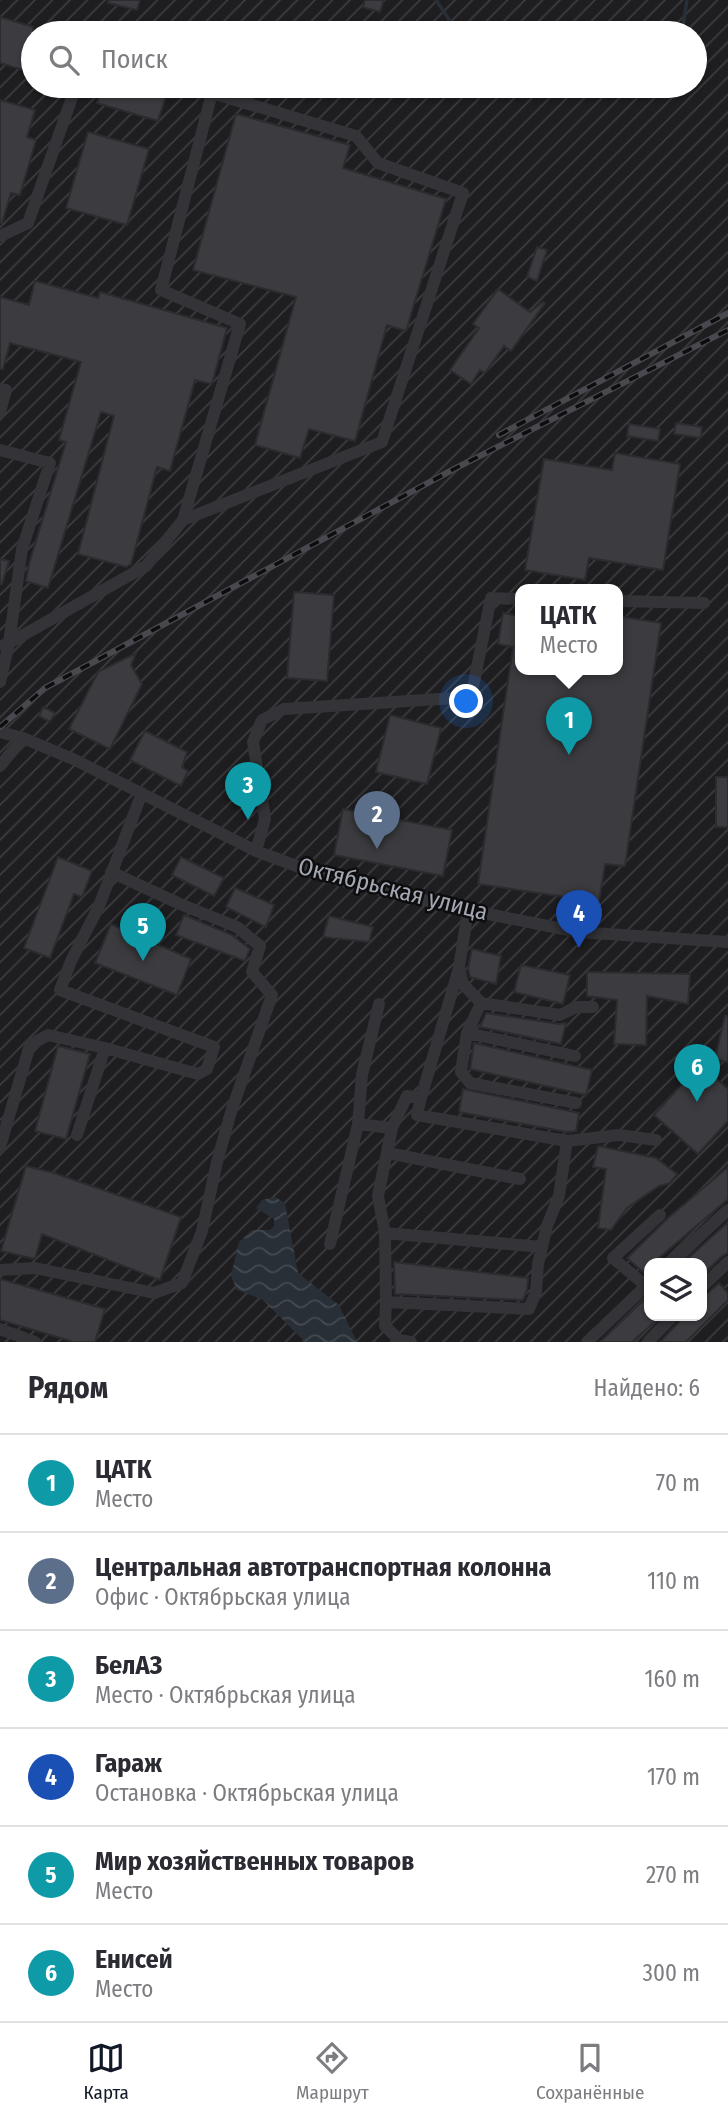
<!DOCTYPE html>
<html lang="ru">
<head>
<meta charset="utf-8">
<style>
	:root { --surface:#fff; --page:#f7f7f7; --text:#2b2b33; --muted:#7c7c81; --line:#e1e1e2; --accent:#111827 }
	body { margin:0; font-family:"Fira Sans Condensed",sans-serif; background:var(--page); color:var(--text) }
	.controls { position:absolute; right:21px; bottom:21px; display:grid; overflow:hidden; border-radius:14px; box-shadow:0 2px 5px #0004 }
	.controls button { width:63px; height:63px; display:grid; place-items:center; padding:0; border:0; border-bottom:2px solid var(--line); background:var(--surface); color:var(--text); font:35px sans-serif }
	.you { position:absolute; left:467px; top:702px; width:24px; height:24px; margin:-18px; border:5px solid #fff; border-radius:50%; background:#1a73e8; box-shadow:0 0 0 10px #1a73e833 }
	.badge { display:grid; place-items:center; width:46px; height:46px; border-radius:50%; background:var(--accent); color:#fff; font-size:23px; font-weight:700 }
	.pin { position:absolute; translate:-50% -58px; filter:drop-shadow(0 2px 4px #0008) }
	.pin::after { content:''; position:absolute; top:37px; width:24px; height:21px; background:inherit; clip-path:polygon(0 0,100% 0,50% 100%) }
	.popup { position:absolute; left:515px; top:584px; width:108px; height:91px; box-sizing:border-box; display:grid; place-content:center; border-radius:14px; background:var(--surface); filter:drop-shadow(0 2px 5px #0005); font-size:23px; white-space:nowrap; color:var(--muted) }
	.popup b { font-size:26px; color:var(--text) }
	.popup::after { content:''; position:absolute; left:50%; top:100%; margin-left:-14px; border:14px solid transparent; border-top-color:var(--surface) }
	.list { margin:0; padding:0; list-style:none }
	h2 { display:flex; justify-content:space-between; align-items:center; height:91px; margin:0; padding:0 28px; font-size:30px }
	h2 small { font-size:23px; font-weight:400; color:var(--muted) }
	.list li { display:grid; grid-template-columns:46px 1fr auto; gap:21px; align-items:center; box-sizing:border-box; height:98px; padding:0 28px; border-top:2px solid var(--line) }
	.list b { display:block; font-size:26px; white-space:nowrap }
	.list p { margin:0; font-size:23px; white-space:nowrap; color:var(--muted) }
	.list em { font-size:23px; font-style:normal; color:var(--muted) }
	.icon { flex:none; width:38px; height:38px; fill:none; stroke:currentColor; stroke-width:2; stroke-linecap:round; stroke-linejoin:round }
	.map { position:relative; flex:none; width:728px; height:1342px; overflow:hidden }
	.search { position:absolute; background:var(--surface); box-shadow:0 2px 5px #0004; left:21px; right:21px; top:21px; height:77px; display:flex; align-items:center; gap:18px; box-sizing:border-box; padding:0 24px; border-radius:38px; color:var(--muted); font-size:26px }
	.sheet { height:679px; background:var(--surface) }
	nav { display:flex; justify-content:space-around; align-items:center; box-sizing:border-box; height:98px; border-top:2px solid var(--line); background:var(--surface); font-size:19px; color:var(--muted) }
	nav a { display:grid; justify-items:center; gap:4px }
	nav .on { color:var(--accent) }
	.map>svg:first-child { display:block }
</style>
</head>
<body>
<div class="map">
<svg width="728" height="1342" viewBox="0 0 728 1342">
	<defs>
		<pattern id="industrial-furrows" width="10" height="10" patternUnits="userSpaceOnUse" patternTransform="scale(1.75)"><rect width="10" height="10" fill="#1e1e20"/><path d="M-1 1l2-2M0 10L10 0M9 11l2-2" fill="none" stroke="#3c3c3e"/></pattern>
		<pattern id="water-waves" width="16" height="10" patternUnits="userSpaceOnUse" patternTransform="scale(1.75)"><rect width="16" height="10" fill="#282f36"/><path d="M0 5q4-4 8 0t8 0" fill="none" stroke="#444a51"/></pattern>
	</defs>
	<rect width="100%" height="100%" fill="#121113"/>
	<path fill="url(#industrial-furrows)" fill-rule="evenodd" d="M0,0h728v1342h-728zM33,33h662v53h-662zM520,589h98v80h-98zM649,1263h53v53h-53z"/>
	<path fill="url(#water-waves)" d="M275,1197l10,6 13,70 41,32 18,37h-52l-42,-42 -26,-10 -6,-14 8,-34 13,-12h18l4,-4v-7l-18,-11 6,-8z"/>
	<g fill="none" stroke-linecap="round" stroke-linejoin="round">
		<path stroke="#282f36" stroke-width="3.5" d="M436,0l22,33
			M682,33l5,-33"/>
	</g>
	<path fill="#3c3c40" stroke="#2c2b2f" stroke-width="2" d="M109,0h31l-3,10 -29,-7z
		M365,0h19l-4,12 -17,-5z
		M0,17l33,10v46l-33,-10z
		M102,86h67l-11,35 -61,-18z
		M0,100l35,10 -8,27 9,3 -16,55 -9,-2 -9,30h-2z
		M236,114l114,31 -7,23 103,31 -40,132 -19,-6 -32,116 -46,-12 -9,29 -45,-13 41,-148 -103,-27z
		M88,132l61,17 -22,76 -61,-17z
		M537,247l10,3 -10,31 -10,-4z
		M35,281l63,17 2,-6 127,36 -15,56 -17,-4 -25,91 -13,-4 -26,97 -5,3 -48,-13 36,-138 -13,-4 -53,176 -22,-7 3,-17 37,-122 -7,-2 22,-78 -71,-19 -7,26h-3v-72l29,8z
		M498,289l32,23 13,-10 2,1 -34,48 -7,-5 -19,27 -5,-3 -9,14 -21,-14 29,-42 -6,-4z
		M676,423l26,4 -1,11 -27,-4z
		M629,424l31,5 -2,12 -31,-5z
		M615,453l65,11 -17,106 -74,-12 -4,22 -60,-10 19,-111 68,11z
		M0,559l9,2 -7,23h-2z
		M294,592l40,3 -7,86 -40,-3z
		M503,613l17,3v53h98v-53l43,7 -36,243 -20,-2 -6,38 -121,-18 35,-237 -15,-3z
		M136,653l-5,12 11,19 -32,65 -41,-20 29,-57z
		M43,707l12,6 -5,9 -11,-6z
		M390,715l51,13 -14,56 -51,-12z
		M145,731l42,21 -5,15 6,4 -7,15 -51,-26z
		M716,777h12v50h-12z
		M343,809l109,21 -9,46 -109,-21z
		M58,857l34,14 -10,26 -8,-3 -24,64 -26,-10z
		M181,857l43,21 -10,18 -42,-21z
		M235,888l39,17 -8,22 -40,-20z
		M184,915l48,20 18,14 -5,12 -69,-26z
		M329,916l44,11 -4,15 -46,-5z
		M111,924l80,35 -14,36 -82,-32z
		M472,949l29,7 -5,28 -26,-7 -2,-9z
		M521,965l49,10 -7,29 -49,-12z
		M587,972l103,2 -2,30 -41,-8 -1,49 -32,-1 3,-44 -30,-4z
		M486,1013l73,11 7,-1 -5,21 -81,-17z
		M725,1016h3v46l-13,-3z
		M474,1043l118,27 -6,25 -116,-26z
		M58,1046l32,8 -24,85 -31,-8z
		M700,1064l28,25v32l-30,33 -44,-39z
		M463,1089l116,24 -3,18 -9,1 -108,-20z
		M598,1146l58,12 21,16 -7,9 -11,3 -32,22 -16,22 -13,-2 8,-59 -13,-2z
		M26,1166l28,7 127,44 -21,63 -118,-46 -7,25 -34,-8z
		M728,1167v32l-75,64h-4l-6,9 -16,-14 41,-40z
		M728,1222v31l-6,3 -20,19v-12h-19z
		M394,1262l134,16 -1,12 -4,10 -128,-6z
		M0,1279l105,30 -10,33h-21l-74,-22z
		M719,1283l9,10v7l-42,42h-26l19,-20 3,-6h20v-20l6,-3z
		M649,1295v21h12l-3,3 -26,23h-32z"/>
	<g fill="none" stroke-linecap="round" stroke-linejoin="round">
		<path stroke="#333338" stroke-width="12" d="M0,236l28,-13 48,-137
			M0,389l6,1 -6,22
			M0,450l50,13 -28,86 -13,94 -5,2
			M618,601l86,2
			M0,682l9,-39 137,-77 37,-46 57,-196 -79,-34 51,-197 144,43 22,27 85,30 -81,249 -199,78
			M0,732l23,6 50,21 183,92 73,27 139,32 110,22 150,10
			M0,766l23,-28
			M256,851l9,-32 -12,-77 9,-22 22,-11 187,-12 20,-99 29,1
			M468,910l-9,58 4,16 18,19 79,12 16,-8h17
			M481,1003l-14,30 108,23
			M467,1033l-6,39 9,11 106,20
			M358,1124l34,4 15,-32 14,2 38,-130
			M77,1135l28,-87
			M567,1141l52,-6 37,5
			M0,1147l30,-102 18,-10 57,13 93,26 9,-5 7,-22 -154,-57 11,-29 28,-55 43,-113
			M388,1153l132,26
			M385,1233l157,14
			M330,1244l28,-120 4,-49 17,-71
			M670,1263l58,-53
			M0,1270l35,-2 119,25 28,-10 20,-52 15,-69 14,-50 41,-117 -20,-23 8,-26 -23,-19 -57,-23 -69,-32
			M646,1286l-33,-28 47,-43
			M702,1287l26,-25
			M386,1302l-1,-69 -7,-37 14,-68
			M0,1329l35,13
			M411,1342l-12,-2 -14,-14 1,-24 143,7 7,-17 2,-28 9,-38 12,-30 8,-55 -150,-26 4,-17
			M587,1342l62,-59
			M648,1342l25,-26"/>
		<defs>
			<path id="rail" d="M499,435l229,-122
				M0,727l45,-39 409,-219 274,-139"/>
		</defs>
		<use href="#rail" stroke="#48494f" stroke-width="6"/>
		<use href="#rail" stroke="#0d0d0e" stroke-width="3.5" stroke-dasharray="10" stroke-linecap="butt"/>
	</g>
	<g text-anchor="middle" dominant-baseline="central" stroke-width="5" stroke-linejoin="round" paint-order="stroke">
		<g font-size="24" fill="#a3a7b4" stroke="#0d0d0e">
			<text transform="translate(393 889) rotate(14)">Октябрьская улица</text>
		</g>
	</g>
</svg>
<div class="controls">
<button><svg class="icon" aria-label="layers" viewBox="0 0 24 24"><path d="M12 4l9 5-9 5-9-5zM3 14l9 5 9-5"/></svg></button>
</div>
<div class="you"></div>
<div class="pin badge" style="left:569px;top:755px;background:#0f9aa8">1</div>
<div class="popup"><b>ЦАТК</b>Место</div>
<div class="pin badge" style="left:377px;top:849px;background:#5c6f8a">2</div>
<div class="pin badge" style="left:248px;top:820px;background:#0f9aa8">3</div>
<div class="pin badge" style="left:579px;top:948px;background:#1a4fb4">4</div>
<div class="pin badge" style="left:143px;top:961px;background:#0f9aa8">5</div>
<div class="pin badge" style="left:697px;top:1102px;background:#0f9aa8">6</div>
<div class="search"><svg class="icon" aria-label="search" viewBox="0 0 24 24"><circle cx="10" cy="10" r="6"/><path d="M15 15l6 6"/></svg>Поиск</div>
</div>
<section class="sheet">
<h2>Рядом<small>Найдено: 6</small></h2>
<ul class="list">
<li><span class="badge" style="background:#0f9aa8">1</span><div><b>ЦАТК</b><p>Место</p></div><em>70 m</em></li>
<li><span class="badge" style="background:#5c6f8a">2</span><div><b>Центральная автотранспортная колонна</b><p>Офис · Октябрьская улица</p></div><em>110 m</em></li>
<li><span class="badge" style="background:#0f9aa8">3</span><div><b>БелАЗ</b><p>Место · Октябрьская улица</p></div><em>160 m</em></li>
<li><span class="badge" style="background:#1a4fb4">4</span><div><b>Гараж</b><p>Остановка · Октябрьская улица</p></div><em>170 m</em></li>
<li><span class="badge" style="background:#0f9aa8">5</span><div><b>Мир хозяйственных товаров</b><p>Место</p></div><em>270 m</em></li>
<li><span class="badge" style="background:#0f9aa8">6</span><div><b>Енисей</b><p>Место</p></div><em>300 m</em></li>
</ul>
</section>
<nav>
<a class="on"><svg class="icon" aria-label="map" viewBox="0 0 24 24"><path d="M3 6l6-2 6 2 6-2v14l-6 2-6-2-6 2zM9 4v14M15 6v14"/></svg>Карта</a>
<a><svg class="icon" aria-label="directions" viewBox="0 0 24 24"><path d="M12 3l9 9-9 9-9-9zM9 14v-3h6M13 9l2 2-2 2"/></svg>Маршрут</a>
<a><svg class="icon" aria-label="saved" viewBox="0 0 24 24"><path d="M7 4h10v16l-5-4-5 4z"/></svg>Сохранённые</a>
</nav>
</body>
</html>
